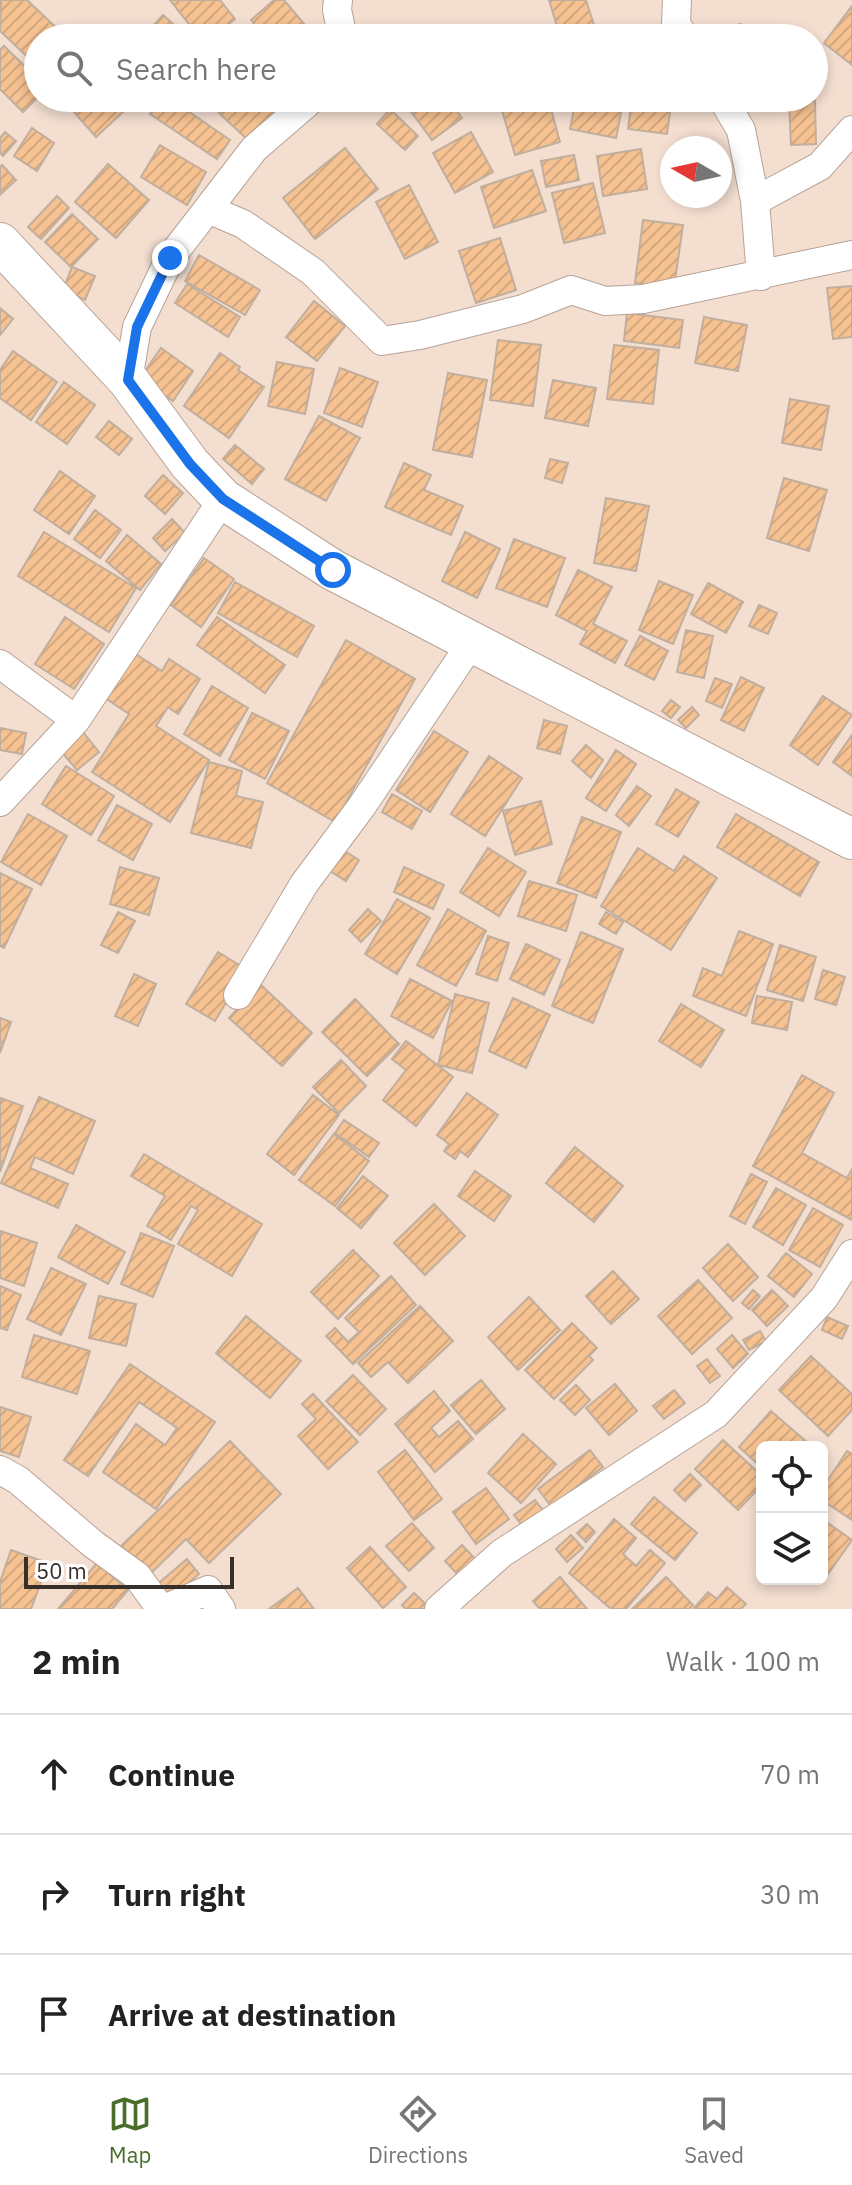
<!DOCTYPE html>
<html lang="en">
<head>
<meta charset="utf-8">
<style>
	:root { --surface:#fff; --page:#f2f2f2; --text:#222; --muted:#767676; --line:#e0e0e0; --accent:#486e29 }
	body { margin:0; font-family:"IBM Plex Sans",sans-serif; background:var(--page); color:var(--text) }
	.controls { position:absolute; right:24px; bottom:24px; display:grid; overflow:hidden; border-radius:12px; box-shadow:0 4px 12px #0003 }
	.controls button { width:72px; height:72px; display:grid; place-items:center; padding:0; border:0; border-bottom:2px solid var(--line); background:var(--surface); color:var(--text); font:40px sans-serif }
	.compass { position:absolute; left:660px; top:136px; width:72px; height:72px; border-radius:50%; background:var(--surface); box-shadow:0 4px 12px #0003; rotate:279deg }
	.scale { position:absolute; left:24px; bottom:20px; width:210px; box-sizing:border-box; padding-left:8px; border:4px solid #372f2a; border-top:0; font-size:22px; line-height:28px; white-space:nowrap; color:#372f2a; -webkit-text-stroke:6px #fff; paint-order:stroke }
	.stop { position:absolute; width:24px; height:24px; margin:-18px; border:6px solid #1a73e8; border-radius:50%; background:#fff }
	.stop.end { background:#1a73e8; border-color:#fff; box-shadow:0 2px 8px #0008 }
	.list { margin:0; padding:0; list-style:none }
	h2 { display:flex; justify-content:space-between; align-items:center; height:104px; margin:0; padding:0 32px; font-size:34px }
	h2 small { font-size:26px; font-weight:400; color:var(--muted) }
	.list li { display:grid; grid-template-columns:52px 1fr auto; gap:24px; align-items:center; box-sizing:border-box; height:120px; padding:0 32px; border-top:2px solid var(--line) }
	.list b { display:block; font-size:30px; white-space:nowrap }
	.list em { font-size:26px; font-style:normal; color:var(--muted) }
	.icon { flex:none; width:44px; height:44px; fill:none; stroke:currentColor; stroke-width:2; stroke-linecap:round; stroke-linejoin:round }
	.map { position:relative; flex:none; width:852px; height:1609px; overflow:hidden }
	.search { position:absolute; background:var(--surface); box-shadow:0 4px 12px #0003; left:24px; right:24px; top:24px; height:88px; display:flex; align-items:center; gap:20px; box-sizing:border-box; padding:0 28px; border-radius:44px; color:var(--muted); font-size:30px }
	.sheet { height:464px; background:var(--surface) }
	nav { display:flex; justify-content:space-around; align-items:center; box-sizing:border-box; height:112px; border-top:2px solid var(--line); background:var(--surface); font-size:22px; color:var(--muted) }
	nav a { display:grid; justify-items:center; gap:4px }
	nav .on { color:var(--accent) }
	.map>svg:first-child { display:block }
</style>
</head>
<body>
<div class="map">
<svg width="852" height="1609" viewBox="0 0 852 1609">
	<defs>
		<pattern id="building-hatch" width="6" height="6" patternUnits="userSpaceOnUse" patternTransform="scale(2)"><rect width="6" height="6" fill="#f6c292"/><path d="M-1 1l2-2M0 6l6-6M5 7l2-2" fill="none" stroke="#d4a77e"/></pattern>
	</defs>
	<rect width="100%" height="100%" fill="#f3ded0"/>
	<path fill="url(#building-hatch)" stroke="#c0ae9e" stroke-width="2" d="M1,0h26l36,34 -4,4h-21v23l-3,3 -35,-33z
		M170,0h50l15,19 -24,19h-11z
		M274,0h10l32,38h-50l-15,-18z
		M549,0h37l8,25 -34,11z
		M852,6v59l-28,-22z
		M163,15l26,23h-47z
		M740,24l39,14h-44z
		M4,46l34,33v18l-15,15 -23,-23v-39z
		M74,98h64l-42,39 -29,-33z
		M160,98h9l61,42 -13,19 -67,-45z
		M233,98h35l11,11 -30,32 -30,-28z
		M401,98h47l14,20 -30,22z
		M506,98h42l12,44 -45,13 -16,-55z
		M576,98h48l-8,40 -46,-9z
		M632,98h40l-5,36 -39,-5z
		M815,101l1,43 -25,1 -2,-43z
		M390,109l28,27 -13,14 -28,-26z
		M32,128l22,15 -17,28 -23,-15z
		M5,132l11,9 -13,15 -3,-3v-15z
		M471,132l22,40 -38,21 -22,-40z
		M160,145l46,27 -19,33 -46,-28z
		M345,148l33,41 -63,50 -32,-41z
		M641,149l6,40 -44,7 -6,-40z
		M574,155l5,25 -33,7 -5,-26z
		M108,164l41,36 -33,38 -41,-36z
		M2,165l14,15 -16,15v-28z
		M532,170l14,41 -52,17 -13,-41z
		M593,183l12,50 -41,10 -12,-50z
		M409,185l29,57 -33,17 -29,-57z
		M57,196l12,12 -28,31 -13,-12z
		M72,214l26,25 -27,28 -26,-25z
		M643,220l40,5 -9,63 -39,-5z
		M500,238l16,52 -40,13 -17,-52z
		M199,255l61,35 -15,25 -60,-34z
		M72,267l23,9 -10,24 -22,-10z
		M187,284l53,33 -12,20 -53,-34z
		M852,286v51l-19,2 -6,-51z
		M314,301l31,25 -28,35 -31,-24z
		M0,308l13,11 -13,16z
		M627,313l56,7 -4,28 -55,-7z
		M704,317l43,8 -9,46 -43,-8z
		M498,340l43,5 -8,61 -43,-6z
		M614,345l45,5 -6,54 -46,-5z
		M161,348l32,23 -20,30 -33,-23z
		M13,351l44,31 -26,38 -31,-22v-28z
		M220,353l20,14 -2,3 26,17 -35,51 -45,-32z
		M277,362l37,7 -9,45 -37,-8z
		M340,368l38,14 -16,45 -38,-14z
		M448,373l39,7 -15,77 -39,-7z
		M553,380l43,8 -8,38 -43,-8z
		M64,382l31,23 -28,39 -31,-22z
		M790,399l39,7 -8,44 -39,-7z
		M319,416l41,22 -34,63 -41,-22z
		M109,421l23,18 -13,16 -23,-18z
		M235,445l29,24 -12,15 -29,-25z
		M550,459l18,4 -6,20 -17,-5z
		M404,463l27,12 -7,15 39,16 -12,29 -66,-28z
		M60,471l35,25 -26,38 -35,-24z
		M163,475l20,18 -18,21 -20,-18z
		M784,478l43,12 -18,61 -42,-13z
		M606,498l43,8 -13,65 -42,-8z
		M95,510l26,20 -21,28 -26,-19z
		M172,519l13,14 -20,18 -12,-13z
		M44,532l92,56 -27,44 -91,-56z
		M465,532l35,17 -23,49 -35,-17z
		M127,535l34,29 -21,26 -34,-29z
		M514,539l51,19 -18,49 -51,-19z
		M204,558l30,21 -33,48 -30,-22z
		M578,570l34,17 -19,37 34,17 -12,22 -35,-19 7,-13 -31,-16z
		M659,581l34,14 -20,49 -34,-14z
		M235,582l79,44 -17,31 -79,-44z
		M708,583l35,19 -17,31 -35,-19z
		M759,605l18,8 -9,21 -19,-8z
		M65,617l39,27 -30,45 -39,-25z
		M217,617l68,48 -20,28 -68,-48z
		M686,630l27,6 -9,42 -27,-6z
		M640,636l28,15 -14,29 -29,-15z
		M346,640l69,39 -80,143 -68,-39z
		M131,651l31,20 7,-12 31,20 -22,35 -10,-7 -12,19 53,34 -39,62 -78,-50 37,-58 -27,-18z
		M741,677l23,11 -20,43 -23,-11z
		M715,678l17,6 -10,24 -16,-7z
		M212,686l36,22 -28,48 -36,-22z
		M823,696l29,19 -34,50 -28,-20z
		M671,700l9,7 -9,11 -9,-7z
		M692,707l7,8 -13,13 -8,-8z
		M252,713l37,18 -24,48 -36,-19z
		M544,720l23,6 -7,28 -23,-6z
		M0,728l26,5 -4,21 -22,-4z
		M434,731l34,21 -38,60 -34,-22z
		M83,732l16,20 -22,18 -17,-20z
		M852,735v41l-19,-14z
		M586,745l17,15 -12,18 -19,-17z
		M616,750l20,14 -30,47 -20,-13z
		M489,756l33,22 -37,58 -34,-22z
		M209,762l33,9 -6,25 27,6 -12,46 -60,-15z
		M66,766l48,30 -23,39 -49,-31z
		M637,786l14,10 -22,30 -13,-11z
		M676,789l23,13 -21,35 -22,-13z
		M392,794l30,17 -10,18 -30,-17z
		M541,801l11,43 -37,11 -12,-44z
		M117,805l35,19 -19,36 -35,-20z
		M28,814l39,22 -26,49 -40,-23z
		M736,814l83,48 -19,34 -83,-49z
		M582,817l39,15 -25,66 -39,-15z
		M335,845l24,15 -13,21 -24,-15z
		M488,848l38,24 -27,44 -39,-24z
		M638,848l36,23 10,-15 33,22 -46,72 -70,-44z
		M120,867l39,11 -10,37 -39,-11z
		M404,867l40,18 -11,24 -39,-17z
		M0,873l32,16 -28,59 -4,-2z
		M529,881l48,14 -11,36 -48,-15z
		M397,899l33,19 -33,56 -32,-20z
		M368,909l13,12 -20,21 -12,-12z
		M448,909l38,22 -30,55 -39,-21z
		M118,912l17,9 -17,32 -17,-8z
		M606,912l17,10 -7,12 -17,-10z
		M739,931l34,13 -27,72 -53,-20 10,-28 19,8z
		M581,932l42,17 -30,74 -41,-17z
		M488,936l21,7 -12,38 -21,-7z
		M526,944l34,16 -16,35 -34,-16z
		M780,945l36,12 -13,44 -36,-11z
		M218,952l28,17 -31,52 -29,-17z
		M823,970l22,7 -9,28 -21,-6z
		M134,974l22,10 -18,42 -23,-10z
		M410,979l42,22 -19,37 -42,-22z
		M260,984l52,49 -30,33 -53,-48z
		M455,994l34,9 -17,70 -34,-8z
		M757,996l35,6 -5,28 -35,-7z
		M513,998l37,17 -24,53 -37,-17z
		M355,999l44,45 -32,32 -45,-44z
		M681,1004l43,26 -23,37 -42,-26z
		M0,1018l11,4 -11,31z
		M406,1041l47,36 -37,49 -33,-26 23,-30 -14,-11z
		M341,1060l25,26 -27,27 -26,-26z
		M802,1075l32,18 -32,60 45,25 5,-9v51l-99,-54z
		M467,1093l31,22 -30,42 -8,-6 -5,8 -11,-8 5,-7 -12,-9z
		M313,1095l26,20 -45,60 -27,-21z
		M39,1097l56,24 -22,53 -38,-17 -5,11 38,16 -10,24 -57,-25z
		M0,1098l23,8 -23,66z
		M344,1120l35,23 -10,14 -34,-24z
		M334,1134l35,27 -34,45 -36,-26z
		M575,1147l48,39 -29,36 -48,-39z
		M144,1154l118,70 -30,52 -54,-32 20,-34 -7,-4 -20,34 -24,-14 18,-30 -34,-20z
		M475,1171l36,25 -17,25 -36,-25z
		M751,1174l16,8 -22,42 -15,-8z
		M363,1176l25,20 -27,32 -24,-20z
		M776,1188l30,17 -23,40 -30,-18z
		M434,1204l31,32 -40,39 -31,-32z
		M813,1208l30,17 -23,42 -31,-17z
		M76,1225l49,27 -17,32 -50,-27z
		M0,1231l37,12 -13,43 -24,-8z
		M141,1233l33,13 -21,51 -32,-13z
		M728,1244l30,33 -25,24 -30,-33z
		M353,1250l26,26 -41,43 -27,-27z
		M786,1253l26,21 -18,23 -26,-21z
		M51,1268l35,16 -25,51 -34,-16z
		M613,1271l26,28 -28,25 -25,-28z
		M391,1276l25,29 -63,59 -27,-28 9,-8 13,14 11,-10 -14,-14z
		M698,1280l34,38 -40,36 -34,-38z
		M0,1286l21,9 -14,35 -7,-2z
		M753,1290l7,6 -11,13 -7,-6z
		M772,1290l16,16 -21,20 -15,-16z
		M99,1296l37,8 -10,42 -37,-8z
		M529,1297l31,33 -42,40 -30,-33z
		M420,1306l33,35 -45,42 -20,-21 -17,15 -13,-14z
		M246,1316l55,45 -31,37 -54,-45z
		M827,1317l21,9 -6,13 -20,-9z
		M572,1323l25,25 -8,8 4,4 -39,39 -29,-29z
		M760,1331l6,10 -17,9 -6,-10z
		M34,1335l56,16 -13,43 -55,-17z
		M732,1335l16,19 -15,14 -16,-19z
		M811,1356l41,38v16l-24,26 -49,-46z
		M707,1359l13,17 -10,7 -13,-17z
		M130,1364l85,58 -59,87 -53,-37 33,-48 29,21 12,-17 -38,-26 -51,74 -24,-16z
		M353,1375l33,34 -26,26 -34,-34z
		M481,1380l24,29 -29,25 -25,-29z
		M615,1384l22,27 -28,24 -23,-27z
		M576,1385l14,15 -15,15 -15,-15z
		M674,1390l11,13 -21,16 -11,-13z
		M434,1391l16,20 -19,17 8,9 19,-16 15,18 -38,33 -40,-48z
		M313,1394l45,48 -30,27 -30,-33 18,-17 -14,-15z
		M0,1407l31,10 -12,40 -19,-6z
		M771,1411l37,32 -4,4h-42v21l-23,-21z
		M523,1434l33,30 -35,39 -33,-30z
		M723,1440l39,36v9l-24,25 -43,-41z
		M230,1441l51,53 -72,69 -23,-24 -38,37 -27,-30z
		M405,1450l37,49 -28,21 -36,-48z
		M590,1450l13,17 -52,39 -13,-17z
		M847,1451l5,3v66l-30,-20v-11z
		M690,1474l11,11 -16,16 -11,-11z
		M486,1488l23,31 -33,25 -23,-32z
		M654,1497l43,36 -22,27 -44,-36z
		M535,1500l11,14 -21,15 -11,-14z
		M614,1519l22,19 -13,16 13,12 14,-16 15,13 -39,46h-15l-42,-36z
		M822,1519l30,21 -24,34 -6,-5z
		M412,1523l22,25 -25,23 -23,-25z
		M587,1524l8,8 -9,10 -9,-9z
		M571,1535l12,13 -16,14 -11,-13z
		M462,1545l15,16 -17,16 -15,-16z
		M370,1547l36,40 -23,21 -36,-40z
		M11,1550l37,13 -17,46h-31v-27z
		M187,1559l12,15 -32,28 -13,-15z
		M97,1563l31,27 -16,19h-54z
		M560,1577l27,32h-47l-7,-8z
		M666,1577l27,28 -4,4h-57z
		M727,1587l19,17 -5,5h-48l15,-17 9,7z
		M298,1588l16,21h-45z
		M414,1593l17,16h-25l-4,-4z"/>
	<g fill="none" stroke-linecap="round" stroke-linejoin="round">
		<defs>
			<path id="street" d="M338,0l-1,10 6,28
				M677,0l-1,24 9,14
				M722,98l19,32 14,71 6,75
				M755,201l65,-35 32,-36
				M208,209l35,15 70,48 69,69 38,-6 103,-26 48,-19 34,11 38,-2 209,-44
				M128,380l9,-53 33,-69 84,-109 59,-51
				M0,664l76,56
				M0,802l76,-82 147,-221
				M238,995l66,-111 58,-78 110,-164
				M0,1470l18,10 75,64 44,32 24,33
				M164,1609l44,-19 13,19
				M439,1609l63,-56 214,-139 108,-116 28,-44"/>
			<path id="secondary" d="M0,243l128,137 62,84 33,35 110,71 519,269"/>
		</defs>
		<use href="#street" stroke="#b7a396" stroke-width="30"/>
		<use href="#secondary" stroke="#b7a396" stroke-width="42"/>
		<use href="#street" stroke="#fff" stroke-width="28"/>
		<use href="#secondary" stroke="#fff" stroke-width="40"/>
	</g>
	<g fill="none" stroke-linecap="round" stroke-linejoin="round">
		<path stroke="#1a73e8" stroke-width="10" d="M170,258l-33,69 -9,53 62,84 33,35 110,71"/>
	</g>
</svg>
<div class="controls">
<button><svg class="icon" aria-label="locate" viewBox="0 0 24 24"><circle cx="12" cy="12" r="6"/><path d="M12 2v4M12 18v4M2 12h4M18 12h4"/></svg></button>
<button><svg class="icon" aria-label="layers" viewBox="0 0 24 24"><path d="M12 4l9 5-9 5-9-5zM3 14l9 5 9-5"/></svg></button>
</div>
<svg class="compass" viewBox="-18 -18 36 36"><path d="M0-13l5 13h-10z" fill="#e53935"/><path d="M0 13l5-13h-10z" fill="#767676"/></svg>
<div class="scale">50 m</div>
<div class="stop" style="left:333px;top:570px"></div>
<div class="stop end" style="left:170px;top:258px"></div>
<div class="search"><svg class="icon" aria-label="search" viewBox="0 0 24 24"><circle cx="10" cy="10" r="6"/><path d="M15 15l6 6"/></svg>Search here</div>
</div>
<section class="sheet">
<h2>2 min<small>Walk · 100 m</small></h2>
<ul class="list">
<li><svg class="icon" aria-label="ahead" viewBox="0 0 24 24"><path d="M12 20V5M6 11l6-6 6 6"/></svg><div><b>Continue</b></div><em>70 m</em></li>
<li><svg class="icon" aria-label="right" viewBox="0 0 24 24"><path d="M7 20v-9h11M14 6l5 5-5 5"/></svg><div><b>Turn right</b></div><em>30 m</em></li>
<li><svg class="icon" aria-label="arrive" viewBox="0 0 24 24"><path d="M6 21V4h12l-3 4 3 4H6"/></svg><div><b>Arrive at destination</b></div></li>
</ul>
</section>
<nav>
<a class="on"><svg class="icon" aria-label="map" viewBox="0 0 24 24"><path d="M3 6l6-2 6 2 6-2v14l-6 2-6-2-6 2zM9 4v14M15 6v14"/></svg>Map</a>
<a><svg class="icon" aria-label="directions" viewBox="0 0 24 24"><path d="M12 3l9 9-9 9-9-9zM9 14v-3h6M13 9l2 2-2 2"/></svg>Directions</a>
<a><svg class="icon" aria-label="saved" viewBox="0 0 24 24"><path d="M7 4h10v16l-5-4-5 4z"/></svg>Saved</a>
</nav>
</body>
</html>
